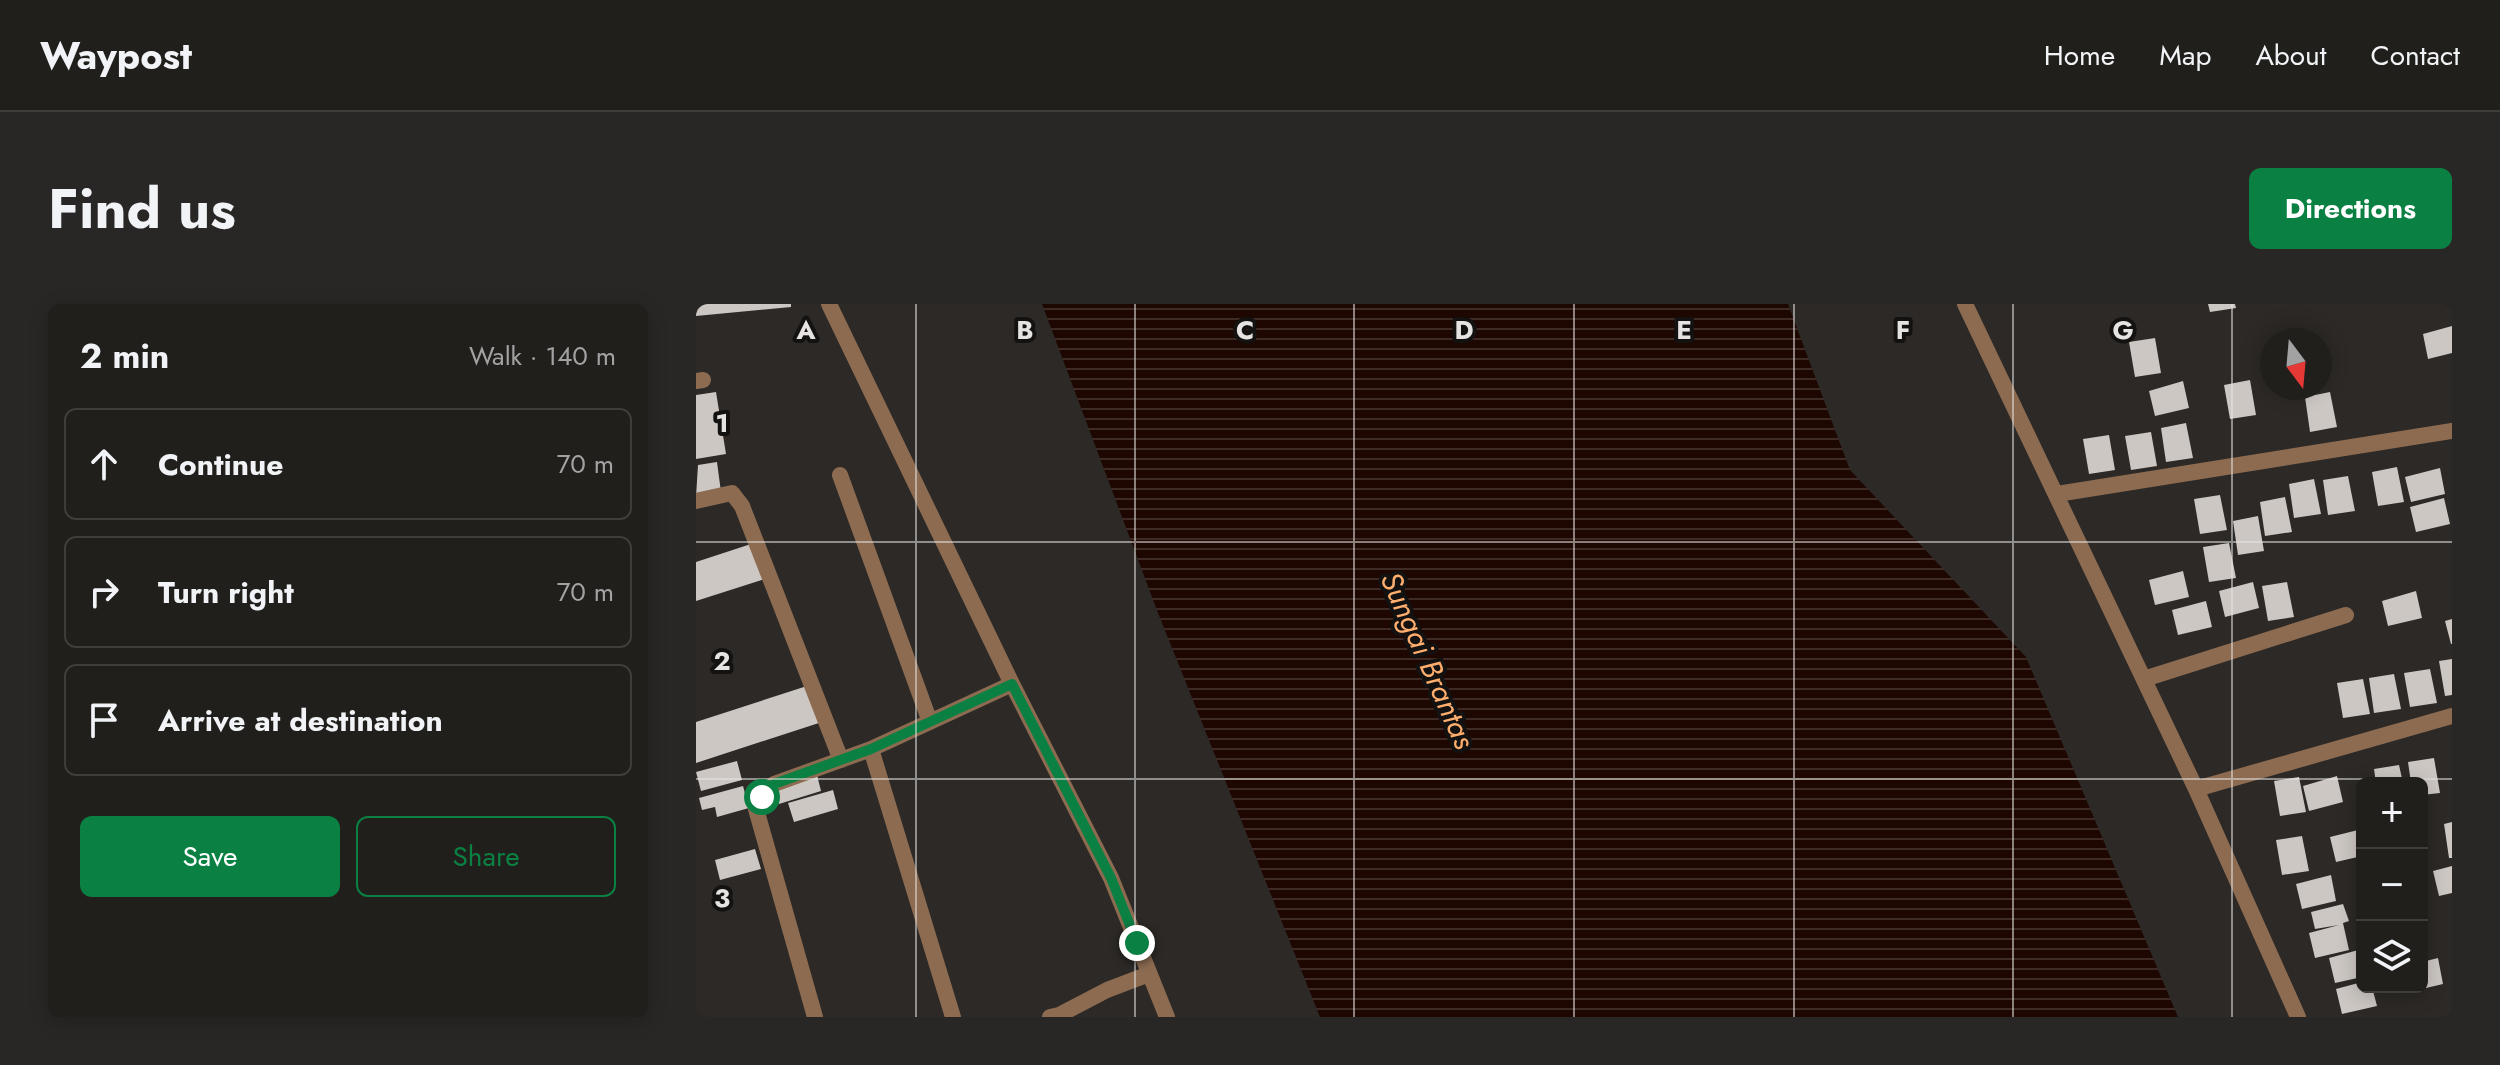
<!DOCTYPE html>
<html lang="en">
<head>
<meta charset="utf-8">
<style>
	:root { --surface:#211f1c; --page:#292725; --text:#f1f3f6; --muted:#a2a2a3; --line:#3e3d3b; --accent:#0b8043 }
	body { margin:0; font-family:Jost,sans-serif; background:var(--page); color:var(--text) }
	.controls { position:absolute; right:24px; bottom:24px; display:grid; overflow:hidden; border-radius:12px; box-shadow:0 4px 20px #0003 }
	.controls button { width:72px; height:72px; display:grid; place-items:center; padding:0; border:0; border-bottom:2px solid var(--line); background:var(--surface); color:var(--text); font:40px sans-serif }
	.compass { position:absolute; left:1564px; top:24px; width:72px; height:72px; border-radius:50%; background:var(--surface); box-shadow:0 4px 20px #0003; rotate:164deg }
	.stop { position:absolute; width:24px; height:24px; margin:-18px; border:6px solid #0b8043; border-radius:50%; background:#fff }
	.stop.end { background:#0b8043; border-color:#fff; box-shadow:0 2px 8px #0008 }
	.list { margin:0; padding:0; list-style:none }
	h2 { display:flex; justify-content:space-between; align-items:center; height:104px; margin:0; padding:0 32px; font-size:34px }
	h2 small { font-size:26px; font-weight:400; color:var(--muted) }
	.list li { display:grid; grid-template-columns:52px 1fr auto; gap:24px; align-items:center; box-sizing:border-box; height:112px; margin:0 16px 16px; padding:0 16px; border:2px solid var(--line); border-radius:12px }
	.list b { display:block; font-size:30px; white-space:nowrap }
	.list em { font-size:26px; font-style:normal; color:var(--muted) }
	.actions { display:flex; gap:16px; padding:24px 32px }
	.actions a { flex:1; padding:18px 0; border:2px solid var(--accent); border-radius:12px; text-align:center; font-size:28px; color:var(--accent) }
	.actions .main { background:var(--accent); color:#fff }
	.icon { flex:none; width:44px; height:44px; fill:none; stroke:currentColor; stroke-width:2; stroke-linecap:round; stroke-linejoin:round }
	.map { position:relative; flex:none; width:1756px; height:713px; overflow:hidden; border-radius:12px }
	header { display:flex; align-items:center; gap:48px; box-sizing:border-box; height:112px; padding:0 40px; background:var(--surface); border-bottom:2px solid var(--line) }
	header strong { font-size:38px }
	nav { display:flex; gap:44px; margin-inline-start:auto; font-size:28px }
	.intro { display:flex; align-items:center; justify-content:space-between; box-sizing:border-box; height:192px; padding:0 48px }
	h1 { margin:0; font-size:56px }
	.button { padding:20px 36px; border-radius:12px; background:var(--accent); color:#fff; font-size:28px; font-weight:700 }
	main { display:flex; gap:48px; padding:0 48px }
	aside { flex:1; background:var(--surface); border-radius:12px; box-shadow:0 4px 20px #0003 }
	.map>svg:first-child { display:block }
</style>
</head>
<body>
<header>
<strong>Waypost</strong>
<nav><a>Home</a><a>Map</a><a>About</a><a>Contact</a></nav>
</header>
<div class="intro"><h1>Find us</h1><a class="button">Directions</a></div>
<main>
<aside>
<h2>2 min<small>Walk · 140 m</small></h2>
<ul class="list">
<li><svg class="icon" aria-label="ahead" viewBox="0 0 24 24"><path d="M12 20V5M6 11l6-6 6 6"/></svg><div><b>Continue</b></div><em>70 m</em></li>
<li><svg class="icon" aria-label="right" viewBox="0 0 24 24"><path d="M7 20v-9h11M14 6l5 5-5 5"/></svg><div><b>Turn right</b></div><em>70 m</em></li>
<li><svg class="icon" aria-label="arrive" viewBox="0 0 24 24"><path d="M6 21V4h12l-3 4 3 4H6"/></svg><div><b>Arrive at destination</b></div></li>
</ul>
<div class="actions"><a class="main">Save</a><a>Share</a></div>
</aside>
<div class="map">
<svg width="1756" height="713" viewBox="0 0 1756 713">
	<defs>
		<pattern id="water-rules" width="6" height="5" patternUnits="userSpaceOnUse" patternTransform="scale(2)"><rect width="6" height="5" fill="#1d0700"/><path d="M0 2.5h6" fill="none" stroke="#3e2b25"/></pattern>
	</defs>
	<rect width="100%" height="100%" fill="#2c2926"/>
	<path fill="url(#water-rules)" d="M346,0h746l62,166 176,187 152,360h-858l-162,-404z"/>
	<path fill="#ccc7c3" d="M0,0h95v3l-95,9z
		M1512,0h27l1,4 -26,4z
		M1756,22v27l-24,6 -5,-25z
		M1459,34l6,35 -26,4 -6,-35z
		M1554,76l6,35 -26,4 -6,-34z
		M1487,77l6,27 -34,8 -6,-25z
		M20,88l10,62 -30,5v-64z
		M1634,88l7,35 -27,5 -5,-35z
		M1490,119l7,35 -27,4 -5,-34z
		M1455,128l6,34 -26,4 -6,-34z
		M1413,131l6,35 -26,4 -6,-35z
		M21,158l4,30 -25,5 2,-32z
		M1701,163l7,35 -26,4 -6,-34z
		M1744,164l5,26 -34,8 -6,-25z
		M1652,172l7,35 -27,4 -5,-35z
		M1618,175l7,35 -27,4 -5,-34z
		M1524,191l7,35 -27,4 -6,-35z
		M1589,193l7,35 -27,4 -5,-34z
		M1748,194l6,26 -34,8 -6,-25z
		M1562,212l6,35 -26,4 -5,-34z
		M58,239l11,36 -69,22v-39z
		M1533,239l7,35 -27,4 -6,-35z
		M1487,267l6,26 -34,8 -6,-25z
		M1557,278l6,26 -34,9 -6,-26z
		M1591,278l7,35 -26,4 -6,-35z
		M1720,287l6,27 -34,8 -6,-25z
		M1510,297l6,26 -34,8 -6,-25z
		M1756,315v25h-1l-6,-23z
		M1756,355v36l-7,1 -6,-35z
		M1734,365l7,34 -27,4 -6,-34z
		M1698,370l7,35 -27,4 -5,-35z
		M1667,375l7,35 -27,4 -6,-35z
		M114,381l12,37 -126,41v-41z
		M1738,454l6,35 -18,2v-12h-11l-3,-21z
		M41,457l5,19 -41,11 -5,-19z
		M1703,461l4,18h-27l-2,-14z
		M121,471l4,16 -42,13 -5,-16z
		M1641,472l6,26 -34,9 -6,-25z
		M1603,473l7,35 -26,4 -6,-35z
		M47,482l6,22 -32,9 -2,-10 -13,3 -3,-12z
		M137,486l5,19 -44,13 -6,-19z
		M1756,518v36h-3l-5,-34z
		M1666,525v27l-26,6 -6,-25z
		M1606,532l7,35 -27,4 -6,-35z
		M59,545l6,20 -41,11 -5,-20z
		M1756,562v27l-13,3 -6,-25z
		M1635,571l5,26 -34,8 -6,-25z
		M1647,600l6,17 -6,2 6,27 -34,8 -6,-25 30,-8 -24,4 -4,-17z
		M1666,645v28l-27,6 -6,-25z
		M1742,654l5,26 -34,8 -1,-5h14v-25z
		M1666,678v5h10l5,19 -35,8 -6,-25z"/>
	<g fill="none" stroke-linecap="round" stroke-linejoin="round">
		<path stroke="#8c6b51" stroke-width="16" d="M0,77l7,-1"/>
		<path stroke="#8c6b51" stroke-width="16" d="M133,0l183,380 99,194 56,139
			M1269,0l231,485 102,228
			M144,171l90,247
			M1361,190l395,-63
			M0,197l36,-8 10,13 99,254
			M1448,375l202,-64
			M175,445l82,268
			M1500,485l256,-73
			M119,713l-59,-208 18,-25 97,-35 141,-65
			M354,713l9,-2 48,-25 42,-16"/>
	</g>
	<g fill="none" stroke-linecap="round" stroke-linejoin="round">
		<path stroke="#0b8043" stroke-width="10" d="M66,493l12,-13 97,-35 141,-65 99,194 26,65"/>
	</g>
	<path fill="none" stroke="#e6e3e2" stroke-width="2" stroke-opacity="0.55" d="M220,0v713M439,0v713M658,0v713M878,0v713M1098,0v713M1317,0v713M1536,0v713M0,238h1756M0,475h1756"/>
	<g text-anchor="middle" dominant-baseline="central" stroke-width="8" stroke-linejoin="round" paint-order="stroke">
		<g font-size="30" font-style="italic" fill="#ffae6e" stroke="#131211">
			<text transform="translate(732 356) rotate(66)">Sungai Brantas</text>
		</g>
	</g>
	<g font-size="26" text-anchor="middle" font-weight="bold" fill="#e6e3e2" stroke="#131211" stroke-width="8" stroke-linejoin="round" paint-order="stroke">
		<text x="110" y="35">A</text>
		<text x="329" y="35">B</text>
		<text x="549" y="35">C</text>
		<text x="768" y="35">D</text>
		<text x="988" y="35">E</text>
		<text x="1207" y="35">F</text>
		<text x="1427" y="35">G</text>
		<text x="26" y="128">1</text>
		<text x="26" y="366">2</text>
		<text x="26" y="603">3</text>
	</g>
</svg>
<div class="controls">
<button>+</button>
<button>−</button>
<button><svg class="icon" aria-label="layers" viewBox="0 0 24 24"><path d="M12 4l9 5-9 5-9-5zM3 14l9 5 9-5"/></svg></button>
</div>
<svg class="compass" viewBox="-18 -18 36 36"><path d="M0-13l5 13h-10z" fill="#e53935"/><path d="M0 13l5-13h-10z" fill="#a2a2a3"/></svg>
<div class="stop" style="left:66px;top:493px"></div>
<div class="stop end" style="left:441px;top:639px"></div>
</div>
</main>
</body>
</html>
